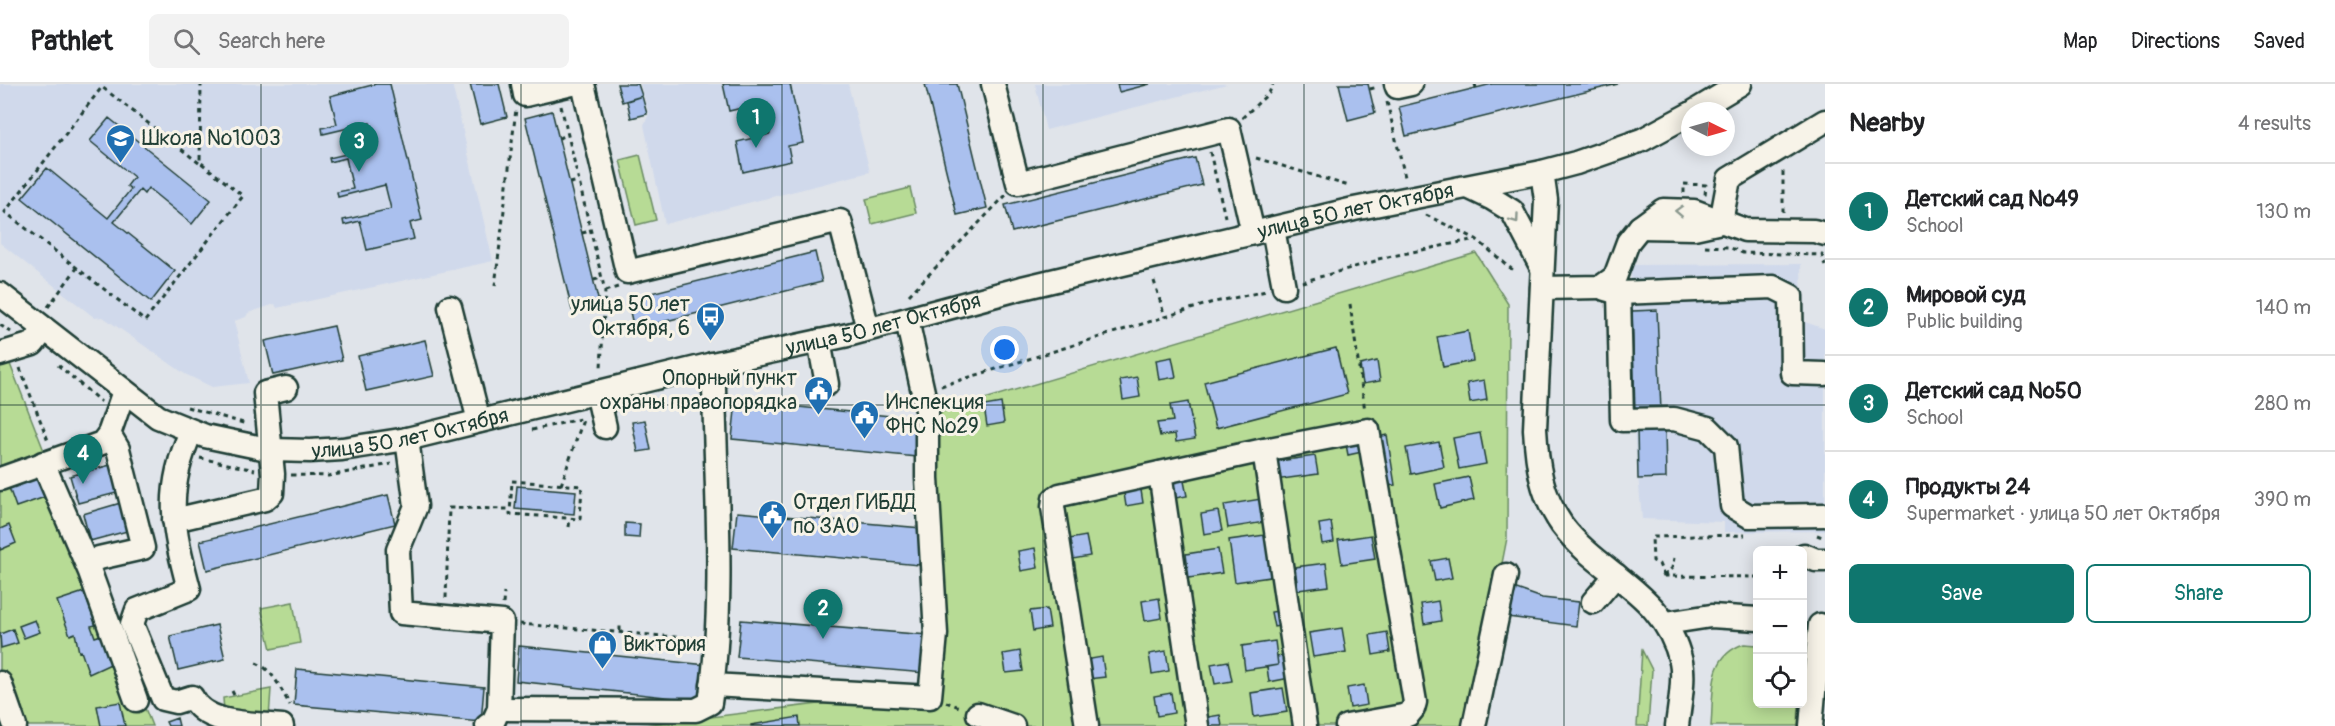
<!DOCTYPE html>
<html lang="en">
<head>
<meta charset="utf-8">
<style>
	:root { --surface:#fff; --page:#f2f2f2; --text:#202124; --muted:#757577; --line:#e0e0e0; --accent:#0f766e }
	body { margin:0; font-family:Pangolin,sans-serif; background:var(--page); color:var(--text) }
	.controls { position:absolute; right:18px; bottom:18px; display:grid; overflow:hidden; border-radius:9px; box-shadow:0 3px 15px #0003 }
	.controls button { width:54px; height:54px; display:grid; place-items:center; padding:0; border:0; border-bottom:2px solid var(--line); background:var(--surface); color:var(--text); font:30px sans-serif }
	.compass { position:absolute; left:1681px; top:18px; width:54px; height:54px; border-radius:50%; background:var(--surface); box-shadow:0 3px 15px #0003; rotate:95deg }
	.you { position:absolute; left:1005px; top:266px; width:21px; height:21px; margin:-15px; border:4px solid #fff; border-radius:50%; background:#1a73e8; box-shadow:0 0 0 9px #1a73e833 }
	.badge { display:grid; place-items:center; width:39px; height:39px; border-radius:50%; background:var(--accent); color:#fff; font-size:20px; font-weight:700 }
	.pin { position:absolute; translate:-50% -50px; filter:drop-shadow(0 2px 3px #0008) }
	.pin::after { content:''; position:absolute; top:32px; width:21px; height:18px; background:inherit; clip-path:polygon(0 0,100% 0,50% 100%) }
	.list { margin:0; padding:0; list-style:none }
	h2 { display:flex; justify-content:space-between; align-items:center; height:78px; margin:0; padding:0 24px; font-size:26px }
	h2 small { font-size:20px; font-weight:400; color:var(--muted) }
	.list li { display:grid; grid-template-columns:39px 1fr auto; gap:18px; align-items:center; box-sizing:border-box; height:96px; padding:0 24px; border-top:2px solid var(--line) }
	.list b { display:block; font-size:22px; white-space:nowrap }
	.list p { margin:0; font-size:20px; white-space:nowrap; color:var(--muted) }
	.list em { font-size:20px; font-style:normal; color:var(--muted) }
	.actions { display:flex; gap:12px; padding:18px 24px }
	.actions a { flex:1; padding:14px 0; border:2px solid var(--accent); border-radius:9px; text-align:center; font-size:21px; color:var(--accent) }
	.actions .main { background:var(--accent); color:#fff }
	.icon { flex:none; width:33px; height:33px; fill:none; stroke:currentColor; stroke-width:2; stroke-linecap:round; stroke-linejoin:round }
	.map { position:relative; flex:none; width:1825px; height:642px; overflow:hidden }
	header { display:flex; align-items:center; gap:36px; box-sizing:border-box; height:84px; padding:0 30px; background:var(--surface); border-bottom:2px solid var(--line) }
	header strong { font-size:28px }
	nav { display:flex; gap:33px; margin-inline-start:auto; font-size:21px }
	.search { width:420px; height:54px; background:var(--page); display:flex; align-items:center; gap:15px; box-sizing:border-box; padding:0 21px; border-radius:9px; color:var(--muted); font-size:22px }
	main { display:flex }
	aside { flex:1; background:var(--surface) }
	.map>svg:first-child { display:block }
</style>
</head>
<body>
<header>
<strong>Pathlet</strong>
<div class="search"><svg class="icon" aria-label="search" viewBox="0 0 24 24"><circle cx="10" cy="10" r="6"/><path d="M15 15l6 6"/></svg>Search here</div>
<nav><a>Map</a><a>Directions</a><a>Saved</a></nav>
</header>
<main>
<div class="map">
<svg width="1825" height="642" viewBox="0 0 1825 642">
	<rect width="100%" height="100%" fill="#e0e4ea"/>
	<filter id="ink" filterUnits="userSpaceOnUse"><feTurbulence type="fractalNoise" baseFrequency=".0167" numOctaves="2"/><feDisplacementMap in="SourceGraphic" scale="12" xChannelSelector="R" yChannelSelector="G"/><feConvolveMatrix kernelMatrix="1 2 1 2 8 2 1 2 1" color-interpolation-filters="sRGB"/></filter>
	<g filter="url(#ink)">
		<path fill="#d0d9eb" d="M0,0h452l41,177 -216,47 -2,-4 -27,9 -2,4 -12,4 15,62 -37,4 -27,-13 -82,-57 -8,1 -95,-75z
			M640,0h208l22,88 -205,52 -21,-99 5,-11z
			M1035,0h192l-181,46z
			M1801,180l1,49 3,9 20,7v202l-101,1v-10l-82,-3 -9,-99 -2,-155z"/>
		<path fill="#b7db95" stroke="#6b8c64" stroke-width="1.5" d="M640,71l16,65 -20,5 -16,-65z
			M910,104l6,25 -44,11 -6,-25z
			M1476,169l32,51 -1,234 -37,188h-834l298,-36 -10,-273z
			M8,275l144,367h-152v-364z
			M293,518l7,41 -29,6 -10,-41z
			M1744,560l13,1 1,59h41l-1,22h-87c3,-33 -4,-70 33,-82z
			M1642,566l10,20 -4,56h-11z
			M271,605l-2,29 -45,-7 -1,-13z"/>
		<path fill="#aac0ee" stroke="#1f3d34" stroke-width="1.5" d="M376,0h14l32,136 -12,3 4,16 -47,11 -7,-29 -16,4 -1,-5 48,-11 -6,-24 -47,12 -1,-5 16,-3 -7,-31 -16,4 -1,-4 47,-11 -6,-24 -47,11 -1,-6 15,-4 -7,-28z
			M470,0h29l8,33 -27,7z
			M617,0h21l4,12 -20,6z
			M723,0h67l13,59 -15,3 3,15 -48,11 -6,-30 33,-8 -7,-31 -34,8z
			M925,0h32l30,124 -30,7z
			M1117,0h33l-31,8z
			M1339,0h29l7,29 -27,7z
			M1492,0h126l-212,52 -7,-29z
			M642,12l5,18 -16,4 -4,-17z
			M552,27l47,192 -27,7 -47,-192z
			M109,34l102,82 -19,24 -44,-36 -4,6 -4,-4 -26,32 61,49 -24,31 -129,-104 25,-30 61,50 23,-29 -4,-3 7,-9 -44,-36z
			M1195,74l7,27 -190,47 -7,-27z
			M815,168l7,30 -188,47 -7,-30z
			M1657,226l4,102 -26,1 -3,-102z
			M334,242l8,34 -69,15 -8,-34z
			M1468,247l5,30 -30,6 -6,-30z
			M425,256l9,36 -68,15 -8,-35z
			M1336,264l11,46 -131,34 -12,-46z
			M1172,273l4,20 -17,3 -3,-20z
			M1377,277l3,20 -17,3 -3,-19z
			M1137,293l3,20 -17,3 -3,-20z
			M1484,296l3,20 -17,3 -3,-20z
			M736,317l185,18 -4,38 -185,-18z
			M1188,318l7,37 -19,3 -1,-8 -15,2 -3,-13 16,-2 -3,-16z
			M1001,319l3,20 -17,3 -3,-20z
			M645,336l6,30 -13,2 -6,-30z
			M1665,343l1,51 -28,1 -1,-51z
			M1480,349l6,31 -27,5 -6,-31z
			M1369,350l2,16 -23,5 -3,-16z
			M1387,351l8,50 -9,1 -8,-49z
			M1439,358l5,25 -33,7 -5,-26z
			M1315,372l3,18 -43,6 -3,-18z
			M114,380l6,28 -42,11 -8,-27z
			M40,389l8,23 -32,11 -8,-22z
			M1183,392l4,20 -17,3 -4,-20z
			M1469,393l5,23 -34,8 -5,-24z
			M1140,400l3,19 -17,3 -3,-19z
			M517,402l59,5 -2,23 -59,-5z
			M388,411l7,29 -188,46 -7,-29z
			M1267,414l4,23 -43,7 -4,-23z
			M124,418l7,28 -41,11 -7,-27z
			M1218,427l4,20 -18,3 -3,-20z
			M737,428l185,16 -3,37 -186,-17z
			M1331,438l3,20 -12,2 -3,-20z
			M625,439l15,1 -1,14 -14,-1z
			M9,441l7,18 -16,7v-21z
			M1272,450l5,42 -42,6 -6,-42z
			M1371,451l4,24 -33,5 -4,-24z
			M1086,452l4,20 -17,3 -4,-20z
			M1035,464l3,20 -17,3 -3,-20z
			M1218,465l4,24 -33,5 -3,-24z
			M1448,474l4,20 -17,3 -4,-20z
			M1326,479l3,23 -31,4 -3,-23z
			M1511,503l31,11 37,4 -3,24 -68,-9z
			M84,508l12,33 -5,1 4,11 12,-4 10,28 -28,13 -8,-23 -2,1 -4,-19 -5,2 -13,-34z
			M1159,514l3,20 -17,3 -3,-20z
			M1438,517l3,20 -17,3 -3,-20z
			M1047,525l3,19 -17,3 -3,-20z
			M1284,526l1,15 -11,2 -3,-15z
			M35,536l5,12 -16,6 -5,-12z
			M741,536l187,15 -3,38 -188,-16z
			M217,541l8,34 -47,11 -8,-34z
			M1342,544l4,24 -33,5 -4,-24z
			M13,545l5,14 -17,5 -1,-14z
			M1387,548l3,20 -17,3 -3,-20z
			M1275,557l3,24 -33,5 -3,-24z
			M519,562l188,19 -4,36 -187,-20z
			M1020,567l3,20 -17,2 -3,-19z
			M1166,567l3,20 -17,3 -3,-20z
			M1291,570l4,23 -26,5 -2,-15 11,-2 -1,-8z
			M1102,573l3,20 -17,2 -3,-19z
			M1228,577l4,20 -17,3 -4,-20z
			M297,585l187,18 -3,35 -187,-17z
			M1364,601l3,20 -17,3 -3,-20z
			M1283,604l4,24 -33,5 -3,-24z
			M1171,609l3,20 -17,3 -3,-20z
			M120,618l5,24h-24l-4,-20z
			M1220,631l2,11h-18l-2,-8z
			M799,633l1,9h-49v-1z
			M177,634l2,8h-11l-2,-4z"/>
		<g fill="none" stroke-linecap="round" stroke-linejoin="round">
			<defs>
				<g id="minor">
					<path d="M523,0l2,11 47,-11"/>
					<path d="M583,0l44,188 213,-51 28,108"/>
					<path d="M993,0l25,99 211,-54 24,104"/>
					<path d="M1396,0l1,3 14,-3"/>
					<path d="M1695,27l45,-27"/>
					<path d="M1542,88l4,28 -11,229c2,35 6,66 27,96 38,51 103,67 119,137 4,17 -2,46 -4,64"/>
					<path d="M1468,103l23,11 21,13 30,57"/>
					<path d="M1721,138l8,-43 96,-58"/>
					<path d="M1640,143l54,1 27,-6"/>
					<path d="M1273,145l11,58"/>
					<path d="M1542,204l59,-1 14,-10 13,-35 12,-15 23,-17 31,1 51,19 69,1 11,3"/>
					<path d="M1605,205l14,4 154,-6 18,9 1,77 33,1"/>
					<path d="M1619,209l3,127 52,-1 34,9 18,18 6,60 17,10 76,-1"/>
					<path id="s1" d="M0,210l158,123 47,19 67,14 38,1 32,-2 65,-10 310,-76 131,-28 174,-47 332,-79 188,-37 34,-9 66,-23 48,-26"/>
					<path d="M450,223l29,114"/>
					<path d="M819,257l8,43"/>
					<path d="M0,270l33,-10 11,-14"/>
					<path d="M597,308l8,35"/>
					<path d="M191,348c-27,60 -18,96 -2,157l-52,21 -5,14 31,75 13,3 16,-5c13,29 63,26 90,29"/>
					<path d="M407,355l9,67 -18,44 3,63 101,9 -3,87 -6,13 -6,4"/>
					<path d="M1264,366l104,-20 47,272 -2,7 -5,6 -61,11"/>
					<path d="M43,379l47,109 46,128"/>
					<path d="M1160,389l37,253"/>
					<path d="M0,395l102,-36 7,-9 15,-43"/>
					<path d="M174,436l91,-21 7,-6 1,-19 -8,-81 21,-5"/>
					<path d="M1804,471l12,5h9"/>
					<path d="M99,474l44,-10 -25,-99 -9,-15"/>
					<path d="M1593,518l23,-27"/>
					<path d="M1666,539l45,-7 47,3"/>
					<path d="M0,599l15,43"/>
					<path d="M712,601l218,12 6,-63 -9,-156v-68l-20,-90"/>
					<path d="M499,625l197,1 14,-7c15,-104 6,-210 4,-315l-2,-24"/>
					<path d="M978,630l35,12"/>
					<path d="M1087,642l-34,-219 1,-8 6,-4 204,-45 41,276"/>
					<path d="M1474,642l32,-151"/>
					<path d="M1811,642l9,-101"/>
				</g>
			</defs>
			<use href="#minor" stroke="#1f3d34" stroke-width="27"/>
			<path stroke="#1f3d34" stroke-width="3" stroke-dasharray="4.5 4.5" stroke-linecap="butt" d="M1475,0l1,4
				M1370,5l8,-2
				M1387,18l18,75
				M561,22l44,185 -4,77
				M1242,34l27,-25 4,-9
				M559,54l9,-3
				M1210,68l15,65
				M1256,74l93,28
				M199,79l-97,-76 -97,125 140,109 98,-125 -43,-34 1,-78
				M570,99l9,-2
				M1684,109v-9l22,1 -1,10
				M1783,128v-44
				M1426,131l50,24 38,32
				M582,149l9,-2
				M1705,162l23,1 15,6 79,2 3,11
				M1378,175l98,-20
				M594,196l8,-2
				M1154,197l11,36
				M1302,198l77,-22
				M495,202l21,-177
				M605,207l13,-4
				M909,211l97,-100
				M1350,220l15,107
				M48,223l29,-39
				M0,241l11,7
				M58,281l43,37
				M20,284l29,75
				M941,302l269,-83 56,-12
				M187,323l60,17
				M532,346l52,-12
				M200,374l55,12
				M291,391l37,1 63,-12
				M512,397l70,5 -2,33 -70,-5z
				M561,401l22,-65
				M569,443l1,-9
				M1817,451l8,3
				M1664,492l-5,-12 -6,-3 -1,-24 93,-2
				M1664,492l94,1
				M1664,492l8,-8 2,-10
				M446,514l3,-90 61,1
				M503,520l1,-11
				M520,540l179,15
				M620,547v-8
				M256,579c17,6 25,27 34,42
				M232,607l2,4
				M946,618l16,6"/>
			<use href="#minor" stroke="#f7f3e8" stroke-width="22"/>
		</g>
		<defs><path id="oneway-chevron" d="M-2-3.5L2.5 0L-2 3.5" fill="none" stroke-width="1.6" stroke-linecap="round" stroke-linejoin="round" transform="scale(1.5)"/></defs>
		<g stroke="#8b988e">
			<use href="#oneway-chevron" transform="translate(1679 127) rotate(-178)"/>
			<use href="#oneway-chevron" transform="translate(1515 135) rotate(54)"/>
		</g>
	</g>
	<path fill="none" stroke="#1f3d34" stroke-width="1.5" stroke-opacity="0.55" d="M261,0v642M521,0v642M782,0v642M1043,0v642M1304,0v642M1564,0v642M0,321h1825"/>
	<defs>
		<symbol id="school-pin" viewBox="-11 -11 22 30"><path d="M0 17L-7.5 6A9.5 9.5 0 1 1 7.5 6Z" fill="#1f6fb2" stroke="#f7f3e8"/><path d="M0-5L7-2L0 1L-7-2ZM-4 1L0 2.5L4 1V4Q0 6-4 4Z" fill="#fff"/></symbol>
		<symbol id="bus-pin" viewBox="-11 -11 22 30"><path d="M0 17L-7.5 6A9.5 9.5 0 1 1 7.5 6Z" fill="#1f6fb2" stroke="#f7f3e8"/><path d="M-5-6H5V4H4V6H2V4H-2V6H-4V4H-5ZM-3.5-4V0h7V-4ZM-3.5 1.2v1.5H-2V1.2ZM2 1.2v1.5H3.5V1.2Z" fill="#fff"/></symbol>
		<symbol id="civic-pin" viewBox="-11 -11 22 30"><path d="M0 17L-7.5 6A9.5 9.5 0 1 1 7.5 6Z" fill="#1f6fb2" stroke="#f7f3e8"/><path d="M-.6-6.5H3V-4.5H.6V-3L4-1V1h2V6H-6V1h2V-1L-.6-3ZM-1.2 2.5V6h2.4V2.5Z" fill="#fff"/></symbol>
		<symbol id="shop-pin" viewBox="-11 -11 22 30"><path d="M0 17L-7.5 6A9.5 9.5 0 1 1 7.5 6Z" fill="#1f6fb2" stroke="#f7f3e8"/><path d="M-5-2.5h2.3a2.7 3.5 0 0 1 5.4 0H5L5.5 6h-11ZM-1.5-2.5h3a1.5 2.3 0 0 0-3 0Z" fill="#fff"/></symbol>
	</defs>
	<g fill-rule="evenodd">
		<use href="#school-pin" x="104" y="38" width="33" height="45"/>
		<use href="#bus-pin" x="694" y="216" width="33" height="45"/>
		<use href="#civic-pin" x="802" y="290" width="33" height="45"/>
		<use href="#civic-pin" x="848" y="314" width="33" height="45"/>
		<use href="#civic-pin" x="756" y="414" width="33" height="45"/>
		<use href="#shop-pin" x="586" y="544" width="33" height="45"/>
	</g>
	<g text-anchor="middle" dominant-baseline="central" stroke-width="6" stroke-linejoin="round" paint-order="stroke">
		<g font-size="21" fill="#1f3d34" stroke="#f7f3e8" text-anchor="start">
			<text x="142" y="54">Школа №1003</text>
			<text x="690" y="220" text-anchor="end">улица 50 лет<tspan x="690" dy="24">Октября, 6</tspan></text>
			<text x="797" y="294" text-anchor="end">Опорный пункт<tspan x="797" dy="24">охраны правопорядка</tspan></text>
			<text x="886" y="318">Инспекция<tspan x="886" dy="24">ФНС №29</tspan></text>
			<text x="793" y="418">Отдел ГИБДД<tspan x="793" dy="24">по ЗАО</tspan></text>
			<text x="623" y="560">Виктория</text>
		</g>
		<g font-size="21" fill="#1f3d34" stroke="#f7f3e8">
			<text stroke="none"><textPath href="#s1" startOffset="1431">улица 50 лет Октября</textPath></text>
			<text stroke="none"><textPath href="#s1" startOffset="945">улица 50 лет Октября</textPath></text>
			<text stroke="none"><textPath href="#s1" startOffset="459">улица 50 лет Октября</textPath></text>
		</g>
	</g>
</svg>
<div class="controls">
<button>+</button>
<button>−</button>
<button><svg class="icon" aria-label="locate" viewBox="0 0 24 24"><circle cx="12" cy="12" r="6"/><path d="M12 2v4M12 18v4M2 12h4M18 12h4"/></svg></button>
</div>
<svg class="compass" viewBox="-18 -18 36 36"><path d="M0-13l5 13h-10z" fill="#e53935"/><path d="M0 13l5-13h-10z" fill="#757577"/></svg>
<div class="you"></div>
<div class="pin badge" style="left:756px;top:64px">1</div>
<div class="pin badge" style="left:823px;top:555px">2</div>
<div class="pin badge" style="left:359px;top:88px">3</div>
<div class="pin badge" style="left:83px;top:400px">4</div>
</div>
<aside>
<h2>Nearby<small>4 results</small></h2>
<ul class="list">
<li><span class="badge">1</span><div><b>Детский сад №49</b><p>School</p></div><em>130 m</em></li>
<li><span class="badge">2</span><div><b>Мировой суд</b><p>Public building</p></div><em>140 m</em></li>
<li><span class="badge">3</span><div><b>Детский сад №50</b><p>School</p></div><em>280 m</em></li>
<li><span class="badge">4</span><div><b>Продукты 24</b><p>Supermarket · улица 50 лет Октября</p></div><em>390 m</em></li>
</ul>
<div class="actions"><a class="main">Save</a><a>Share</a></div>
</aside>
</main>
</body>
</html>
